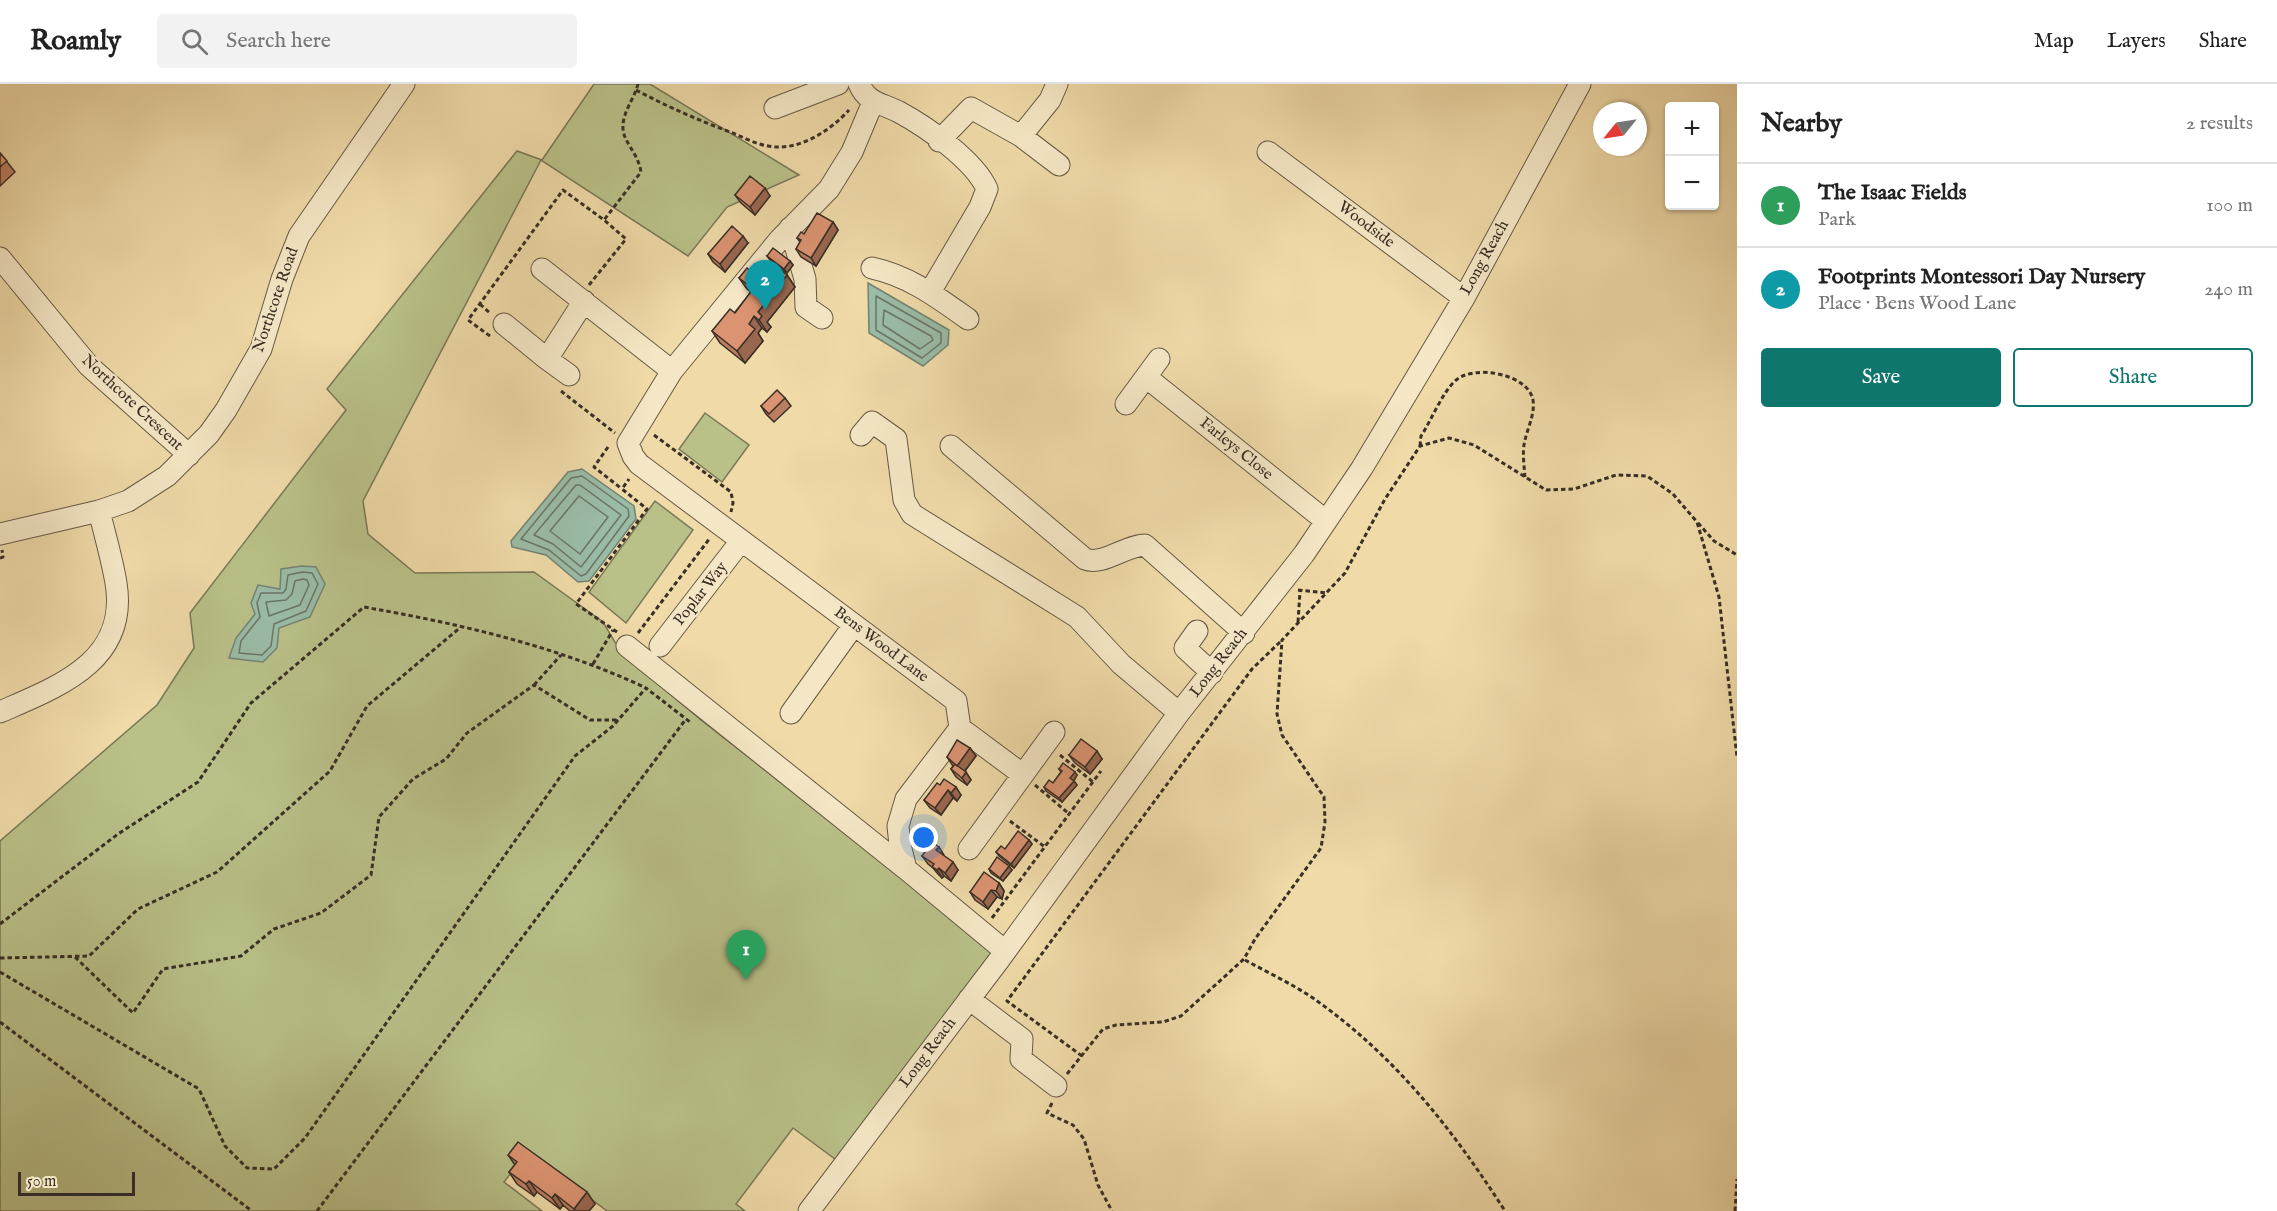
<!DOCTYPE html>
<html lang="en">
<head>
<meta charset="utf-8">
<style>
	:root { --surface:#fff; --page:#f2f2f2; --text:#222; --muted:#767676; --line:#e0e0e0; --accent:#0f766e }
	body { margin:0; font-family:"IM FELL English",serif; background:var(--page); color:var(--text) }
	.controls { position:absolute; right:18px; top:18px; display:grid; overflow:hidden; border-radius:6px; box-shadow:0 2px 4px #0004 }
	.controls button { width:54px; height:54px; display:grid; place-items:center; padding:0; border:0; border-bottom:2px solid var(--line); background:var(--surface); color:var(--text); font:30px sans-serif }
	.compass { position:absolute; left:1593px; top:18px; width:54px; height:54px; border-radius:50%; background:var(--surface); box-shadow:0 2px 4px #0004; rotate:240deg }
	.scale { position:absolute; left:18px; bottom:15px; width:117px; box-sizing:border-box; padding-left:6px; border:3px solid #392f26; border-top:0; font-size:16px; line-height:21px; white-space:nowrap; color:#392f26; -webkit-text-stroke:4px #f5e7c6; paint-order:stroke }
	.you { position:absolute; left:924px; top:754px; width:21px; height:21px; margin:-15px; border:4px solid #fff; border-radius:50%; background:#1a73e8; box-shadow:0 0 0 9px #1a73e833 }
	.badge { display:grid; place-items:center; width:39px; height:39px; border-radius:50%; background:var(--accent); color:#fff; font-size:20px; font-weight:700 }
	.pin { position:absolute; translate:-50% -50px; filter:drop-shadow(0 2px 3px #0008) }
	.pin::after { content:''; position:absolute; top:32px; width:21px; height:18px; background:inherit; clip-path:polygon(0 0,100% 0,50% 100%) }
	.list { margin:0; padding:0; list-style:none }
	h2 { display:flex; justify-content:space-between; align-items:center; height:78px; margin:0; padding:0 24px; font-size:26px }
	h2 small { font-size:20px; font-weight:400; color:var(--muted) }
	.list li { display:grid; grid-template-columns:39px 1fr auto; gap:18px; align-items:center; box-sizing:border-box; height:84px; padding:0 24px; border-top:2px solid var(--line) }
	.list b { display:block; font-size:22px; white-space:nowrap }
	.list p { margin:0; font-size:20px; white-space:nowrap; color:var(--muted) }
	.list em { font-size:20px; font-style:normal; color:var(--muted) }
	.actions { display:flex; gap:12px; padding:18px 24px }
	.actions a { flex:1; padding:14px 0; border:2px solid var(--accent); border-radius:6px; text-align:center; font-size:21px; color:var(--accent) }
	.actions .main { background:var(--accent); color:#fff }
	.icon { flex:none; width:33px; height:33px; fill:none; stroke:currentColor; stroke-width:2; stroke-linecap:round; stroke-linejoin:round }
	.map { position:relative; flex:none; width:1737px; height:1127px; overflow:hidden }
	header { display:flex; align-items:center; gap:36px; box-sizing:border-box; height:84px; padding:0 30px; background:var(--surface); border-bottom:2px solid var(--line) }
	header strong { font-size:28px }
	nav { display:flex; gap:33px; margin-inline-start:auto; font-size:21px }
	.search { width:420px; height:54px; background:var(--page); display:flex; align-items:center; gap:15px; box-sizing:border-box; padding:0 21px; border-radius:6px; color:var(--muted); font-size:22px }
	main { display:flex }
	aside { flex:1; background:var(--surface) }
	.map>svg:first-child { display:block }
</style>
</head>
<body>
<header>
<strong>Roamly</strong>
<div class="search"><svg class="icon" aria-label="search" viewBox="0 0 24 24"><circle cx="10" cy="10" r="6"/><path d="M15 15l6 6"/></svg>Search here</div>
<nav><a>Map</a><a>Layers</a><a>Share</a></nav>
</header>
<main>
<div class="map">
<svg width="1737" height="1127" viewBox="0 0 1737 1127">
	<rect width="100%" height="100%" fill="#efdaa8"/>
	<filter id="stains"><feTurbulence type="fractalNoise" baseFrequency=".00333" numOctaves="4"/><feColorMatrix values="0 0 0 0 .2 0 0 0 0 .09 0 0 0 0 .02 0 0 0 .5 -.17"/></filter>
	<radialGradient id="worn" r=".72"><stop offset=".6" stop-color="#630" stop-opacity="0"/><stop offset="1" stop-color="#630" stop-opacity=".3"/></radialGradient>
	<path fill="#b9c088" stroke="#797857" stroke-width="1.5" d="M594,0h56l149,91 -72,32 -39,49 -147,-96 -178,341 5,33 47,39 119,-1 69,50 19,32 79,66 292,228 12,3 -162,214 -50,-37 -57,76 9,7h-138l-79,-60 -24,31 38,29h-542v-370l157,-136 37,-57 -4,-35 156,-203 -19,-21 190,-238 25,9z
		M705,329l44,32 -27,37 -43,-33z
		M655,417l38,29 -67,93 -37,-31z"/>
	<path fill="#9abba6" stroke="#738373" stroke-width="1.5" d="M868,199l81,47 -1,15 -25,21 -54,-33z
		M582,385l52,37 2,13 -47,62 -11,1 -32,-27 -34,-8 -1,-6 57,-69z
		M302,482l14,1 9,17 -15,33 -31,11 -2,20 -14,14 -34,-4 7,-20 19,-24 -4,-11 7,-18 22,4 1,-20z"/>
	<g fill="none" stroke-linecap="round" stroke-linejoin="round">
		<path stroke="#6a7566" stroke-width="1.5" d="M876,212l65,37v10l-19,15 -46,-28z
			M884,226l47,26 2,4 -13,9 -37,-24z
			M582,392l46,33 1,7 -43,58 -5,2 -32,-26 -28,-11 50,-61z
			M576,401h4l41,30 -40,52 -28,-23 -19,-9z
			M579,412l29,21 -28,37 -30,-23z
			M303,488l9,1 6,11 -12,27 -32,13 -3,22 -9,9 -23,-2 2,-12 19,-24 -3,-14 4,-10h22l3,-4 2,-14z
			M303,495l4,1 2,5 -9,20 -31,11 -3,-14 20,-2 6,-6 3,-13z"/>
		<defs>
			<path id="minor" d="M859,0c9,20 23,19 40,28 28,15 76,49 88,77l-7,18 -50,85
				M873,18l-21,50 -23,37 -49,50 -108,132 -44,72 5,13 6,8 317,237 4,27 -54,71 -8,27 2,19 6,24 99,82
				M775,24l63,-24
				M1021,52l38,29
				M939,57l32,-33 50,28 29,-36 7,-16
				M1268,68l196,146
				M790,144l15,51 1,28 16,11
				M0,174l89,108 100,89
				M872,184c37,8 65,29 96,51
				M542,185l130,102
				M504,240l43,35 37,-58
				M547,275l22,16
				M1146,293l180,144
				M1126,320l33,-45
				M861,351l11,-13 24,17 8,61 8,14 165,103 44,47 58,49
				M951,362l134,113c18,7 41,-14 60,-14l99,88
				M0,450l99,-23
				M1197,547l-12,17 27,25
				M627,562l279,223
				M660,562l81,-105
				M0,628c57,-25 129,-50 116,-129 -4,-24 -11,-48 -17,-72l29,-10 39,-25 42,-42 17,-24 35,-61 21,-70 17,-43 105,-152
				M791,629l63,-88
				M960,644l62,46
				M969,765l85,-117
				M969,915l53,40 -1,20 35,27
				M809,1127l190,-251 180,-247 125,-159 58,-86 102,-170 116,-214"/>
		</defs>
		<use href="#minor" stroke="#665a46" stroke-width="23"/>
		<path stroke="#392f26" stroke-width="3" stroke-dasharray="4.5 3" stroke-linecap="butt" d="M636,6c32,17 64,31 97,43 11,5 23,11 35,13 30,6 62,-15 81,-36
			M589,201l37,-46 -22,-19
			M480,220l10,9
			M490,252l-22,-16 95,-130 41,30 37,-48c-3,-19 -17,-29 -18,-43 -1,-17 11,-29 15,-45
			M561,307l54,42
			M654,351l77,57 2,11 -2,9
			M1420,362l1,-10c10,-15 21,-43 34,-55 17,-17 73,-8 78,19 2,14 -5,27 -8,40 -3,11 -1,25 0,37
			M608,363l-14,20 28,22
			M1698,439l16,18 23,14
			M0,474l3,-1 -1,-7
			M1298,506l29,3
			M1298,538l2,-31
			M617,548l-41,-28 71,-95 -25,-20 7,-10
			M638,549l72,-95
			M593,580l20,-34
			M534,601l27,-30
			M1060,671l33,27
			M1035,701l33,28
			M1010,737l35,26
			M992,834l109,-147
			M0,840l118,-90 80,-52 53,-79 113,-96c96,17 193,39 282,81
			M75,873l58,56 30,-44 78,-13 33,-27 47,-16 50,-38 8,-58 34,-38 33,-20 21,-26 67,-48 56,35h28
			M0,874l89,-2 49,-47 79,-37 113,-101 37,-65 95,-80
			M1245,876c22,12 47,24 68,38 82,58 138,129 192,213
			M0,888l199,117 26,57 22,22 27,1 31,-31 270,-382 38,-30 33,-38 44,34
			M0,938l252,189
			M1082,972l-75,-55 245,-332 29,-28
			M1067,990l36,-45 13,-4 47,-3 18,-6 63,-57 11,-20 66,-91 4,-26 -1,-25 -42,-62 -5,-21 5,-74 63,-67 40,-74 35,-53 29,-8 25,7 72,45 28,-1 42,-14 31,1 26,18 24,28 22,75 18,160
			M1052,1019l-5,10 26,12 11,14 14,46 14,26
			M317,1127l369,-492
			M1735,1127l2,-32"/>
		<use href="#minor" stroke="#f5e7c6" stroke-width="21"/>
	</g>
	<path fill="#bc7e61" stroke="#392f26" stroke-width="1.5" d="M0,69l15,19 -15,14z
		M735,111l35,1 -15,19 -14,-12z
		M833,138l5,8 -22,36 -15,-9 -5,-8 4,-7 -3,-4 7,-4z
		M748,159l-23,29 -12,-10 -5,-8z
		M767,172l23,5 3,4 -6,8 -17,-13z
		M787,191l8,12 -28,35 4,5 -4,5 -5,-4 -4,5 5,8 -18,22 -25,-20 -8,-12 23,-18 16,-21 -4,-3 -8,-11 22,2z
		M785,314l6,8 -17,16 -8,-8 -5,-8z
		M970,664l6,8 -11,15 6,9 -4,5 -11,-8 -5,-8 2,-3 -6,-9z
		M1069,671l33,4 -12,15 -15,-11z
		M1059,685l18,6 -3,6 3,4 -15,17 -16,-11 -2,-4 9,-4 8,-11z
		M940,701l21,10 -4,6 -4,-3 -12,17 -11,-7 -6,-8z
		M1029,756l3,4 -18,24 -15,-12 -3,-4z
		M943,771l15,15 -7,11 -7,-5 -2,2 -4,-4 -5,-6 -5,-4 -6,-8 22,-1z
		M989,785l23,1 -9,11 -12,-8z
		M999,799l5,8 -2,8 -5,-2 -9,12 -13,-9 -5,-8z
		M508,1071l87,49 -6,7h-19l-7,-6 -3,4 -23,-17 -3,4 -17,-12 -8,-12 6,-7z"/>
	<path fill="#99674f" stroke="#392f26" stroke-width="1.5" d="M765,104l5,8 -15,19 -5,-8z
		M833,138l5,8 -22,36 -5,-8z
		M743,152l5,7 -23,29 -5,-8z
		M790,177l3,4 -6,8 -3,-4z
		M787,191l8,12 -28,35 4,5 -4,5 -8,-12 -1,-8z
		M754,232l8,12 -4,5 5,8 -18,22 -8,-12 12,-27z
		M970,664l6,8 -13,17 -6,-7z
		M1097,667l5,8 -12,15 -5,-7z
		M966,688l5,8 -4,5 -5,-7z
		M1075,688l2,3 -4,7 -3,-4z
		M1074,697l3,4 -15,17 -3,-4z
		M956,703l5,8 -4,6 -6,-8z
		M948,706l5,8 -12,17 -6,-7z
		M1029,756l3,4 -18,24 -3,-4z
		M939,763l5,8 -2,3 -6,-8z
		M953,778l5,8 -7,11 -6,-8z
		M1009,782l3,4 -9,11 -3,-3z
		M939,784l5,8 -2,2 -5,-8z
		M999,799l5,8 -2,8 -6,-8z
		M991,806l6,7 -9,12 -5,-7z
		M529,1097l8,11 -3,4 -8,-12z
		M587,1108l8,12 -6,7h-13l-2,-2z
		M555,1110l8,11 -3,4 -8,-11z"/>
	<path fill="#db9371" stroke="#392f26" stroke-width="1.5" d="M0,69l7,8 -7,6z
		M750,92l15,12 -15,19 -15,-12z
		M817,129l16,9 -22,36 -15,-9 5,-9 -4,-2 4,-6 3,2z
		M732,142l11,10 -23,28 -12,-10z
		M773,164l17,13 -6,8 -17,-13z
		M775,181l12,10 -29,37 4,4 -3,4 -5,-4 -5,8 6,5 -18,22 -25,-20 18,-22 5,4 18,-24 -14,-11 8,-10 14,12z
		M777,306l8,8 -16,16 -8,-8z
		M1081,655l16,12 -12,16 -16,-12z
		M957,656l13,8 -13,18 -10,-9z
		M1063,679l12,9 -5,6 4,3 -15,17 -15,-11 5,-7 4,3 9,-12 -3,-2z
		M955,680l11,8 -4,6 -11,-9z
		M944,695l12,8 -5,6 -3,-3 -13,18 -11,-8 13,-17 3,2z
		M1018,747l11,9 -18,24 -15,-12 5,-6 4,3z
		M932,758l7,5 -3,3 17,12 -8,11 -6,-5 -2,2 -5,-3 2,-3 -12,-8z
		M997,773l12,9 -9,12 -11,-9z
		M984,788l15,11 -3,8 -5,-1 -8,12 -13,-10z
		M518,1058l69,50 -13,17 -19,-15 -3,4 -23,-17 -3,3 -17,-12 8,-10 -9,-7z"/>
	<g text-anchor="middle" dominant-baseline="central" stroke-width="4.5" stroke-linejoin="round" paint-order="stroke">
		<g font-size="16" fill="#392f26" stroke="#f5e7c6">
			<text transform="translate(1366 141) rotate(37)">Woodside</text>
			<text transform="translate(1485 174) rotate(-61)">Long Reach</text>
			<text transform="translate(276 216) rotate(-71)">Northcote Road</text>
			<text transform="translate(132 319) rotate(43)">Northcote Crescent</text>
			<text transform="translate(1236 365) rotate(39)">Farleys Close</text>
			<text transform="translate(701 510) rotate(-52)">Poplar Way</text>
			<text transform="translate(881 561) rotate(37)">Bens Wood Lane</text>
			<text transform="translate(1219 579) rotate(-52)">Long Reach</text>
			<text transform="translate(928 969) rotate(-53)">Long Reach</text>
		</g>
	</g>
	<rect width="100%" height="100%" filter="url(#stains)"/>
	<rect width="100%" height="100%" fill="url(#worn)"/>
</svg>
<div class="controls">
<button>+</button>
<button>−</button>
</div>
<svg class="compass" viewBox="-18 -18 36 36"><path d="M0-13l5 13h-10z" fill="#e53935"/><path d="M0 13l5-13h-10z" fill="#767676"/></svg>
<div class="scale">50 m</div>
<div class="you"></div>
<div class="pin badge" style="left:746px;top:896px;background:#2e9e5b">1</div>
<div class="pin badge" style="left:765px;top:226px;background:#0f9aa8">2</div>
</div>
<aside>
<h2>Nearby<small>2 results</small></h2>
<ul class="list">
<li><span class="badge" style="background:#2e9e5b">1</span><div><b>The Isaac Fields</b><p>Park</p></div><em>100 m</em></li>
<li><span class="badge" style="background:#0f9aa8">2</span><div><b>Footprints Montessori Day Nursery</b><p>Place · Bens Wood Lane</p></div><em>240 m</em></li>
</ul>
<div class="actions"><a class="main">Save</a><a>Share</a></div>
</aside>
</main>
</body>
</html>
